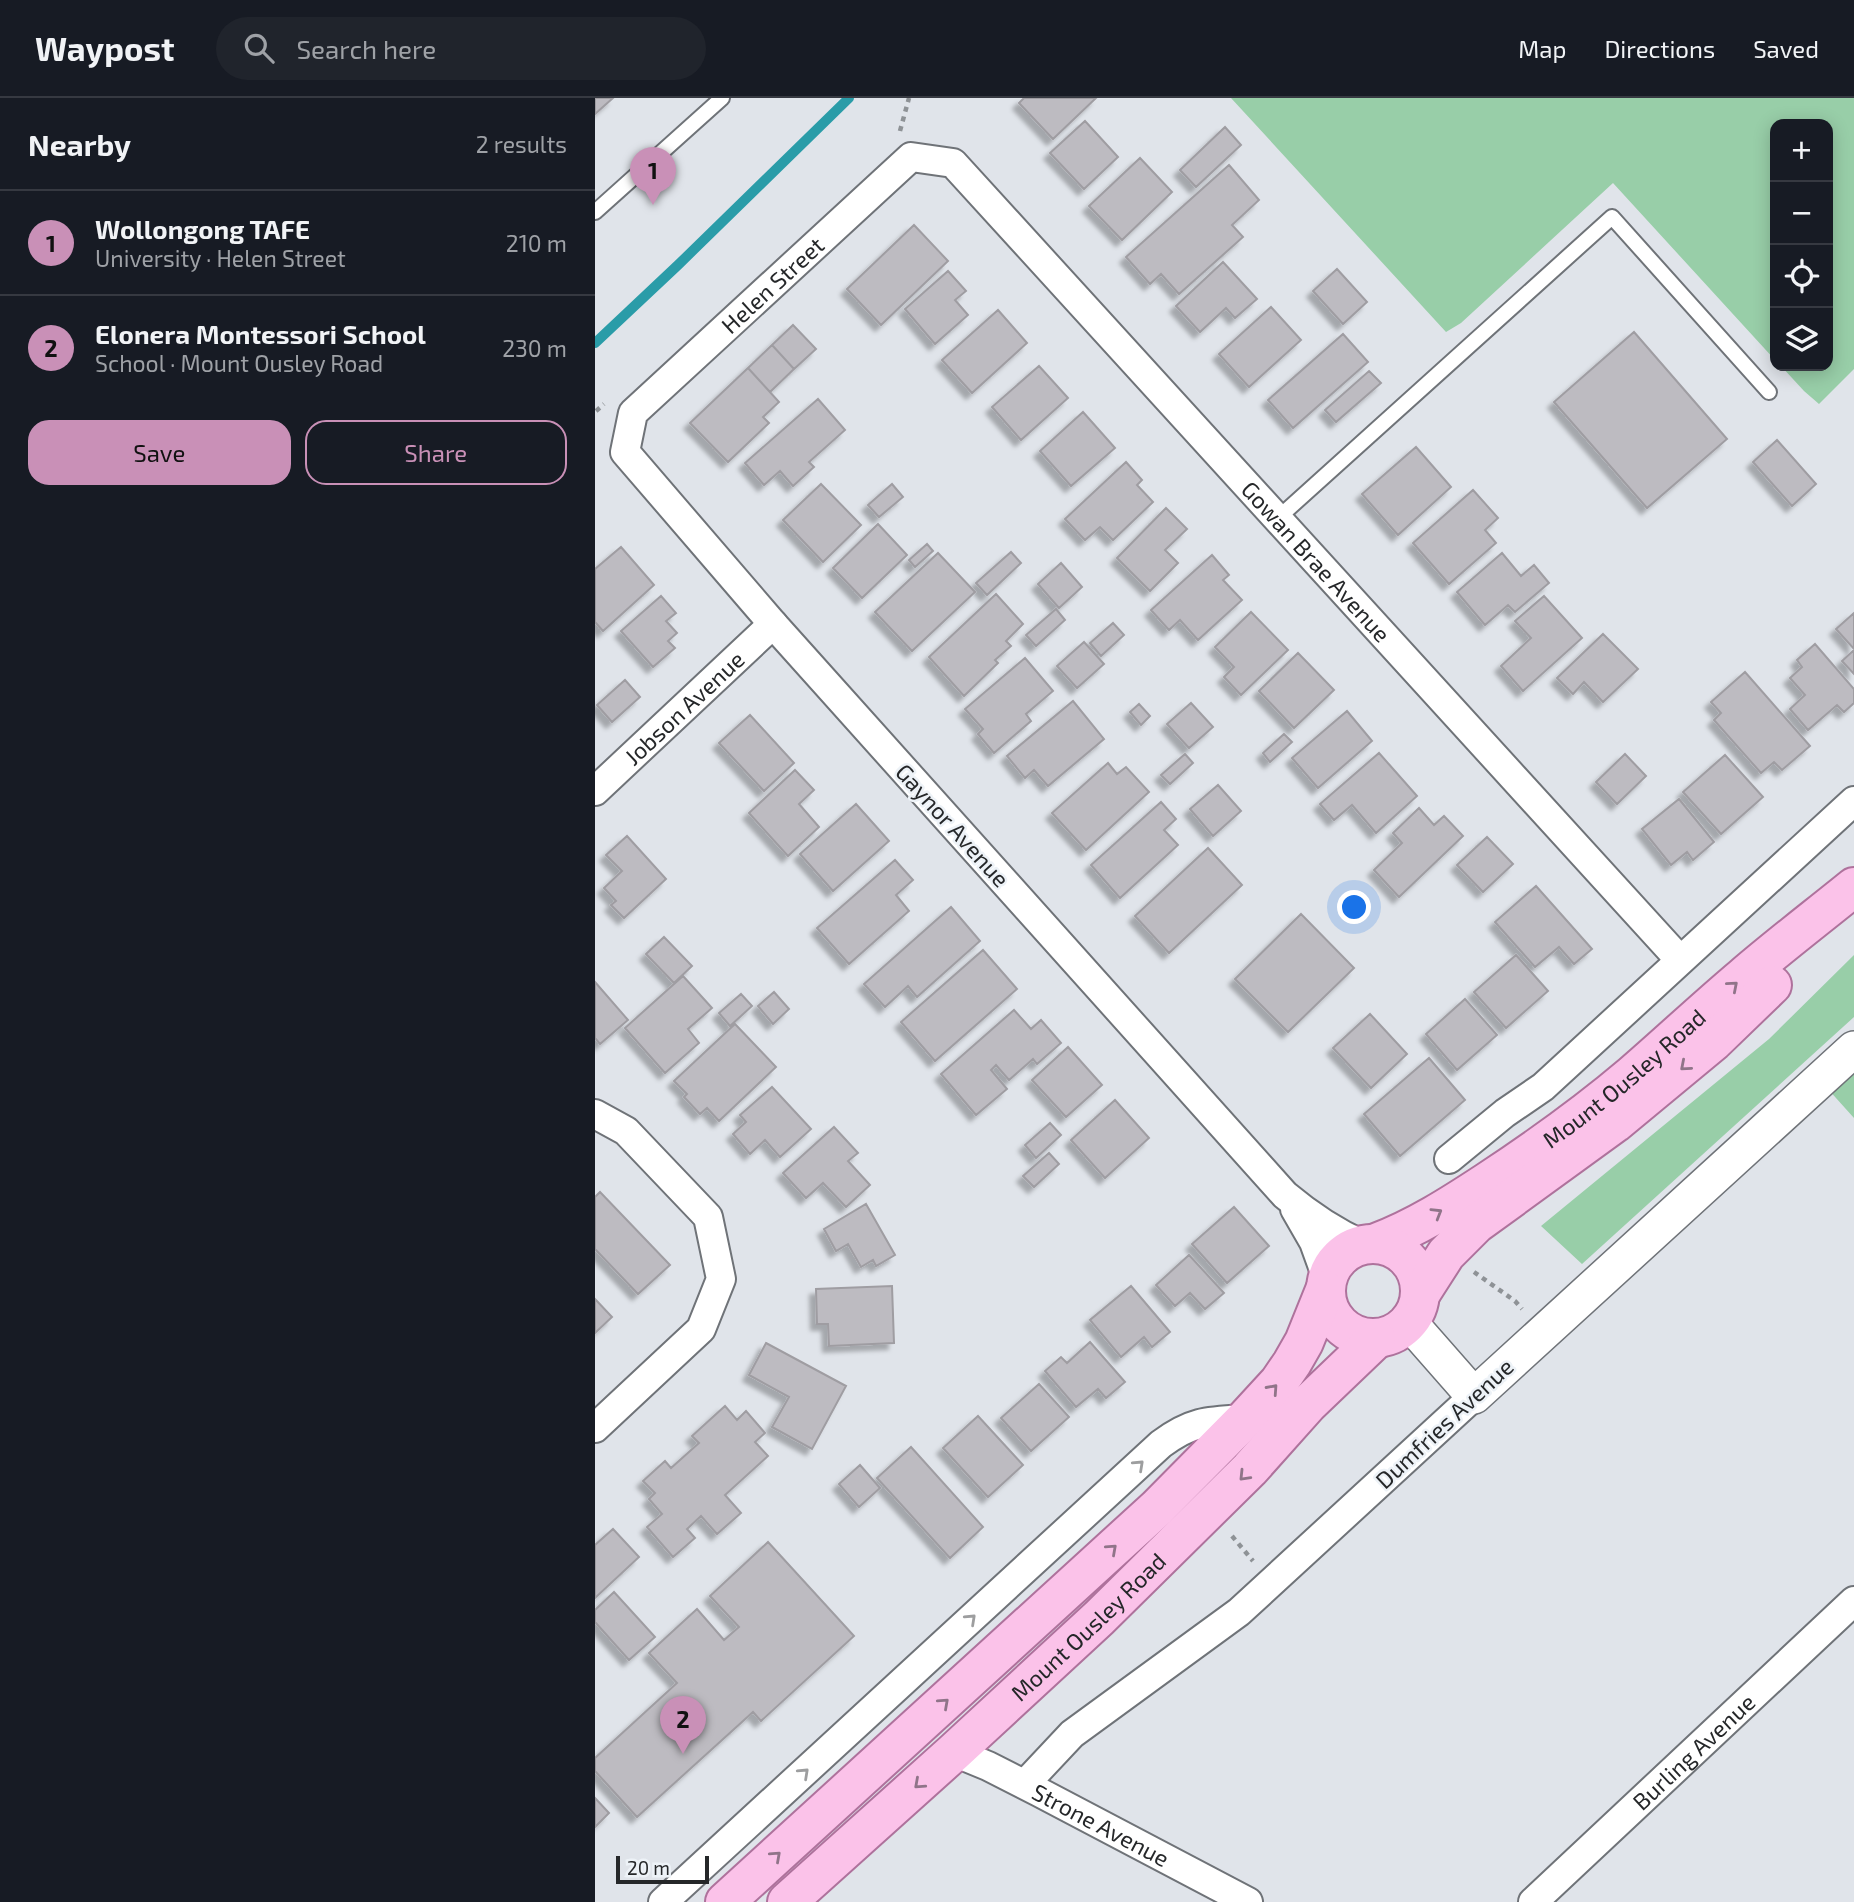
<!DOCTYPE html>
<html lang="en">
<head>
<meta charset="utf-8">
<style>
	:root { --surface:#171b24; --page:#20242c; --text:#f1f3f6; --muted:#9ea1a6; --line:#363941; --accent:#c990b7 }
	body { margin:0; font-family:"Exo 2",sans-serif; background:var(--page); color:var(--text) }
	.controls { position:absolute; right:21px; top:21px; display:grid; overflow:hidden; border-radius:14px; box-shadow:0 4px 18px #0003 }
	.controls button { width:63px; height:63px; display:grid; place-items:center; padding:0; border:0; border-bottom:2px solid var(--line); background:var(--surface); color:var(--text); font:35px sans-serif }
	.scale { position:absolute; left:21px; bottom:18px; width:93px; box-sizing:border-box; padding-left:7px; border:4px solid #252729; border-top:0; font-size:19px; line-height:24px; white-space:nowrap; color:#252729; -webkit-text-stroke:5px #edf2f7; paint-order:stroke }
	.you { position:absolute; left:760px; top:810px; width:24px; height:24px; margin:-18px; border:5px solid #fff; border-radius:50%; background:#1a73e8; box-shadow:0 0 0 10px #1a73e833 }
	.badge { display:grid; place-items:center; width:46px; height:46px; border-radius:50%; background:var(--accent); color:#111; font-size:23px; font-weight:700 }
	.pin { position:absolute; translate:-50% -58px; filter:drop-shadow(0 2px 4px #0008) }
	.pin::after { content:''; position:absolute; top:37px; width:24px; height:21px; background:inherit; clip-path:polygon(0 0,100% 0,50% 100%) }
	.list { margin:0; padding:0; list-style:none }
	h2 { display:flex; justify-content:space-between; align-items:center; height:91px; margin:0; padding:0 28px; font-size:30px }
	h2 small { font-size:23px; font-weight:400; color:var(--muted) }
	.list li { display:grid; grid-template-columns:46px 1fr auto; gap:21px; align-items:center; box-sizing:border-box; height:105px; padding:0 28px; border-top:2px solid var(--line) }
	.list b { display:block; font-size:26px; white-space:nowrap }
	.list p { margin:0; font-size:23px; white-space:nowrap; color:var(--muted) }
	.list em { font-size:23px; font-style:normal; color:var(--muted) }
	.actions { display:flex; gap:14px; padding:21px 28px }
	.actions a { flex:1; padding:16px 0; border:2px solid var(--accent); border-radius:21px; text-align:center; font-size:24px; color:var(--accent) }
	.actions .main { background:var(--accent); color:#111 }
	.icon { flex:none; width:38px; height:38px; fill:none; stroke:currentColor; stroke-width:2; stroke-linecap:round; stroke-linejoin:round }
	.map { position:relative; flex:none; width:1259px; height:1804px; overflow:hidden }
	header { display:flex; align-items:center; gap:42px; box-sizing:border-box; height:98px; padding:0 35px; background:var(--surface); border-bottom:2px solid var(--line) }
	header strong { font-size:33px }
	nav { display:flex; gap:38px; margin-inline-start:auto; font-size:24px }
	.search { width:490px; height:63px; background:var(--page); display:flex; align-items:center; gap:18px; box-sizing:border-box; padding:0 24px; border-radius:38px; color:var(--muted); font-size:26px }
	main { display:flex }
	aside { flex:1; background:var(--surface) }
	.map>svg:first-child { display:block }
</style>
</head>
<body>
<header>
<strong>Waypost</strong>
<div class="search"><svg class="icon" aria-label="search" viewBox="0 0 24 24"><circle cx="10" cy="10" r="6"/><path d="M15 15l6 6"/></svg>Search here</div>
<nav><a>Map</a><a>Directions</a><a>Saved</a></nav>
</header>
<main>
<aside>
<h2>Nearby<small>2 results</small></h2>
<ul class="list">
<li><span class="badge">1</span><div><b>Wollongong TAFE</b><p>University · Helen Street</p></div><em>210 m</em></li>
<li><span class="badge">2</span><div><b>Elonera Montessori School</b><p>School · Mount Ousley Road</p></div><em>230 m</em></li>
</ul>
<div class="actions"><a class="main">Save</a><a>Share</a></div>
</aside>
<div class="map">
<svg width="1259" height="1804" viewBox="0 0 1259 1804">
	<defs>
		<filter id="shadow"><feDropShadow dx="-6" dy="6" stdDeviation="2" flood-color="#0004"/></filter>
	</defs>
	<rect width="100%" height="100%" fill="#e0e4ea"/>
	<path fill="#98cea8" d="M636,0h623v271l-35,35 -15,-13 -23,-25h47v-242h-53v236l-162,-177 -152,140 -15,9z
		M1259,857v62l-272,247 -41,-38 228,-187z
		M1259,966v54l-27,-30z"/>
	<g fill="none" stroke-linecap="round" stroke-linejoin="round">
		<path stroke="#2a9ca8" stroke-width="10" d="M0,245l83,-78 171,-167"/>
	</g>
	<path fill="#bdbbc1" stroke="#9f9da2" stroke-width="2" filter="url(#shadow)" d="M0,0h18l-18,16z
		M429,0h72l-43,41 -34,-36z
		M490,23l33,36 -34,32 -34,-36z
		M630,29l16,18 -45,42 -16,-17z
		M545,60l32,34 -50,48 -33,-34z
		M634,67l30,35 -27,25 11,12 -64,57 -18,-20 -11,10 -24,-27z
		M319,127l34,36 -67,64 -34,-36z
		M628,164l34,37 -22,19 -9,-10 -26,24 -24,-26z
		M742,171l30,33 -24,22 -30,-33z
		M353,173l18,20 -11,9 13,15 -33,29 -30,-35z
		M676,209l30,33 -52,47 -30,-33z
		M403,212l29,33 -55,50 -30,-33z
		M198,227l23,24 -22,20 -22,-24z
		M1039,234l93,107 -80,69 -93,-106z
		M748,236l25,28 -75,66 -25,-28z
		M177,247l22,24 -24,23 -22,-24z
		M444,268l29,32 -47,42 -29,-33z
		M153,270l31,34 -16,15 6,6 -41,39 -38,-39z
		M774,273l12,12 -45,39 -11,-12z
		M223,301l27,31 -36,32 5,5 -21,19 -13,-15 -16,14 -19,-22z
		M488,314l32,36 -44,38 -31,-35z
		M1182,342l39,44 -24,22 -39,-44z
		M821,349l35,40 -53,48 -36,-41z
		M531,364l16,18 -5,5 16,17 -40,38 -13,-13 -15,13 -20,-21z
		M226,386l40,41 -38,37 -40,-42z
		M297,386l11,13 -24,20 -11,-12z
		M878,392l25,28 -13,12 11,13 -47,41 -36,-41z
		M571,410l21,21 -22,21 13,13 -28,28 -33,-33z
		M283,426l29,31 -45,43 -29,-30z
		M332,446l6,7 -18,16 -6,-7z
		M26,449l33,38 -51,46 -8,-9v-53z
		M416,454l10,11 -34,32 -11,-12z
		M343,455l37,39 -63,59 -37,-39z
		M907,455l19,23 13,-11 15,18 -34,29 -7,-7 -23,20 -28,-33z
		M617,457l17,20 -6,5 19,20 -44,40 -18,-20 -11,10 -18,-20z
		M466,465l21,24 -23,21 -21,-24z
		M401,496l27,30 -17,17 5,5 -16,14 3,3 -34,33 -35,-39z
		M66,498l15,17 -10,8 11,12 -9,8 7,7 -22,19 -32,-36z
		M949,498l38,42 -59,53 -22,-25 30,-28 -16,-17z
		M461,511l9,11 -29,26 -10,-11z
		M656,514l37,38 -47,45 -17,-18 10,-10 -19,-20z
		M1259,515v36l-18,-20z
		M518,525l11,12 -23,21 -11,-13z
		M1008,536l35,35 -35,33 -19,-20 -11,12 -16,-16z
		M489,544l20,22 -27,24 -20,-22z
		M1220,546l39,45v14l-10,9 -7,-7 -29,25 -18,-21 15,-14 -15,-17 12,-11 -5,-7z
		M1259,552v24l-12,-13z
		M703,555l36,37 -40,38 -35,-37z
		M430,560l28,33 -27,23 5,7 -37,32 -16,-19 5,-5 -18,-20z
		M1150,574l65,74 -28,24 -8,-8 -13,11 -47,-53 7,-7 -10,-11z
		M30,582l15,17 -28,25 -15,-17z
		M478,603l31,38 -56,47 -14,-16 -9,8 -18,-22z
		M596,605l22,24 -24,21 -22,-24z
		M544,606l11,12 -9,9 -11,-13z
		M752,613l25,30 -54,47 -26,-30z
		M155,617l44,48 -30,28 -45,-48z
		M689,636l8,8 -22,20 -7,-9z
		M784,655l38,43 -41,37 -24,-28 -18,15 -14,-16z
		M590,656l8,9 -23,21 -9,-9z
		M1030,656l21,22 -29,28 -21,-22z
		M1130,657l38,42 -42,37 -38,-42z
		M513,665l9,11 9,-7 23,25 -63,58 -34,-37z
		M200,672l19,20 -15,14 20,23 -31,29 -39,-43z
		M623,687l23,26 -28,25 -23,-27z
		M1084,701l35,43 -21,18 -6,-8 -16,13 -29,-36z
		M566,704l15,17 -12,11 14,15 -58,53 -29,-33z
		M261,706l33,37 -56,50 -33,-37z
		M824,710l15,17 10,-9 19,20 -64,61 -25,-27 28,-27 -9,-10z
		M32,738l39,43 -42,39 -13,-13 5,-4 -12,-13 18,-17 -16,-16z
		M892,739l26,27 -30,28 -26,-27z
		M613,750l34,37 -73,68 -34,-37z
		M300,762l18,20 -17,15 13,16 -60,53 -32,-36z
		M941,788l56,63 -18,15 -15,-17 -24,20 -40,-45z
		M356,809l29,34 -63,56 -9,-11 -23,21 -21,-23z
		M706,816l53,54 -66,64 -53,-53z
		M69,839l28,29 -18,17 -28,-29z
		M388,852l34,39 -82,72 -34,-39z
		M921,857l32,36 -42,37 -32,-36z
		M88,878l29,32 -24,21 11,14 -34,30 -40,-45z
		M0,884l33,38 -28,24 -5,-6z
		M179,894l15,17 -16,15 -15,-18z
		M146,896l11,12 -22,20 -11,-13z
		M870,901l32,36 -40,35 -31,-36z
		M419,912l17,19 10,-9 20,23 -24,21 -4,-5 -24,21 -13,-15 -5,5 16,19 -31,26 -35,-41z
		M775,916l37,40 -36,34 -38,-40z
		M140,926l41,43 -57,54 -12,-13 -7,6 -16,-17 3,-3 -13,-13z
		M473,949l34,38 -36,32 -34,-37z
		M834,960l36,42 -65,56 -36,-42z
		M177,989l39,42 -31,28 -15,-17 -15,14 -17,-20 13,-12 -6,-7z
		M520,1002l34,38 -44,40 -34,-38z
		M455,1025l11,12 -25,23 -11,-13z
		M239,1029l24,26 -10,8 22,24 -24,22 -23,-24 -17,15 -23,-25z
		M454,1055l10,11 -25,23 -11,-11z
		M5,1094l70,73 -32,29 -43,-45v-52z
		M271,1106l29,51 -19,11 -3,-6 -12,7 -13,-23 -12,7 -12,-22z
		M639,1109l35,39 -42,37 -35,-39z
		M594,1157l35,38 -19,16 -15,-16 -15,13 -19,-21z
		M297,1188l2,57 -65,3 -1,-22h-11l-1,-35z
		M536,1188l39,46 -18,15 -8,-10 -23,20 -31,-37z
		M0,1201l17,18 -17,16z
		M495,1244l35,40 -19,16 -8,-9 -22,18 -31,-36 16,-14 6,6z
		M171,1245l80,43 -34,63 -40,-22 17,-30 -40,-22z
		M444,1286l30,33 -38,34 -30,-33z
		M130,1308l12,14 9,-9 19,22 -10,9 13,14 -43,39 16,18 -24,21 -16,-18 -14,13 8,9 -22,19 -26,-30 15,-13 -13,-15 6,-6 -12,-12 22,-20 6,7 28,-25 -7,-7z
		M383,1318l45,49 -35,32 -45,-49z
		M316,1349l72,80 -33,31 -73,-80z
		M265,1367l20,23 -21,19 -20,-23z
		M18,1431l26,28 -44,41v-53z
		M173,1444l86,94 -93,85 -8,-9 -116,105 -42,-46v-13l82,-75 -28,-30 48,-44 27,31 15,-13 -29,-31z
		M19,1494l41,45 -26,23 -34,-38v-12z
		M0,1700l14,15 -14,14z"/>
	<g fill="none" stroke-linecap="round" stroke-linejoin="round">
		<defs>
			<path id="service" d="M0,114l127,-114
				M682,421l335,-302 157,175"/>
			<g id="minor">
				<path id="s1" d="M0,693l178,-167"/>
				<path d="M0,1016l31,17 82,86 13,62 -20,50 -106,99"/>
				<path d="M854,1061l56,-46 38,-26 311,-286"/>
				<path d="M700,1111l19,33 13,36"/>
				<path id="s2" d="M768,1147c-29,-13 -53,-29 -78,-50l-512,-571 -148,-172 8,-39 278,-256 42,6 727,797"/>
				<path id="s3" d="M359,1654l34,14 51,26 209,110"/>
				<path d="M430,1686l47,-50 167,-122 235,-216"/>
				<path d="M68,1804l498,-458c31,-23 47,-23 84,-25"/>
				<path id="s4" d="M938,1804l321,-301"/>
			</g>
			<path id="tertiary" d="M814,1224l65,74 380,-347"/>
			<g id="primary">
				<path id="s5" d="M781,1145c40,-15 76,-38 111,-61 50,-33 99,-68 145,-107 37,-32 73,-66 111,-98 36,-31 74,-60 111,-90"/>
				<circle cx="778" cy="1193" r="47"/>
				<path d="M826,1195l25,-39 30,-30 139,-101 99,-82 58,-56"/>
				<path d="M130,1804l432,-394 88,-89 34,-37 13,-19 12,-21 21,-52"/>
				<path id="s6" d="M192,1804l167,-150 145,-134 151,-149 58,-65 68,-65"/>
			</g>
		</defs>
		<use href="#service" stroke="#6f7378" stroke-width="18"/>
		<use href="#minor" stroke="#6f7378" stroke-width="32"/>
		<use href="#tertiary" stroke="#6f7378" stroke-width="38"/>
		<use href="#primary" stroke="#ae729c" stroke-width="42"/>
		<path stroke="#8e9296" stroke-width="4.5" stroke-dasharray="5 5" stroke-linecap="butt" d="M305,33l9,-33
			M1,313l8,-7
			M879,1174l41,29 7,8
			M637,1438l21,25"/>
		<use href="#service" stroke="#fff" stroke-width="14"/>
		<use href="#minor" stroke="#fff" stroke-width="28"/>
		<use href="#tertiary" stroke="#fff" stroke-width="35"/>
		<use href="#primary" stroke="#fbc2e9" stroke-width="38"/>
	</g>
	<defs><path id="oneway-chevron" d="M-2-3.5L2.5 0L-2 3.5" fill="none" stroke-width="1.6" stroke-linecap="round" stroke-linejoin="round" transform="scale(1.75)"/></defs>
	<g stroke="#907489">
		<use href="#oneway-chevron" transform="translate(1138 888) rotate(-41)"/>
		<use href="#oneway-chevron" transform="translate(1090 968) rotate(139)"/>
		<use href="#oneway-chevron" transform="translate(842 1115) rotate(-31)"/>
		<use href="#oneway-chevron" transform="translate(678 1291) rotate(-48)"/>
		<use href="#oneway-chevron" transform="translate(649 1378) rotate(134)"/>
		<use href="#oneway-chevron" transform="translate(517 1451) rotate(-42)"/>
		<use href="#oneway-chevron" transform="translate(349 1605) rotate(-42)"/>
		<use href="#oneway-chevron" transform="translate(324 1686) rotate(138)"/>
		<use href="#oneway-chevron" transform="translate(181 1758) rotate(-42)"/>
	</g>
	<g stroke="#9d9e9f">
		<use href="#oneway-chevron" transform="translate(544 1367) rotate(-43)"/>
		<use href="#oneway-chevron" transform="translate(376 1521) rotate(-43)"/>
		<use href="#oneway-chevron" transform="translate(209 1675) rotate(-43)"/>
	</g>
	<g text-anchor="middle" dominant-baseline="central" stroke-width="5" stroke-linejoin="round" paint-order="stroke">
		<g font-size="23" fill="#252729" stroke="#edf2f7">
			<text stroke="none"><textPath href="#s2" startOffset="1316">Helen Street</textPath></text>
			<text stroke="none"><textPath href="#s2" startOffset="2086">Gowan Brae Avenue</textPath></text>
			<text stroke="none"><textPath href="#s1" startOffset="122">Jobson Avenue</textPath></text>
			<text transform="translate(358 727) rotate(48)">Gaynor Avenue</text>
			<text stroke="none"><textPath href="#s5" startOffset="299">Mount Ousley Road</textPath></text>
			<text transform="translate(849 1325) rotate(-43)">Dumfries Avenue</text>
			<text stroke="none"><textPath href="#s6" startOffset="408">Mount Ousley Road</textPath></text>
			<text stroke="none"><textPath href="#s4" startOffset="220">Burling Avenue</textPath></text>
			<text stroke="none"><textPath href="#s3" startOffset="164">Strone Avenue</textPath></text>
		</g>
	</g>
</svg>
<div class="controls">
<button>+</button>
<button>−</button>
<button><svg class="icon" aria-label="locate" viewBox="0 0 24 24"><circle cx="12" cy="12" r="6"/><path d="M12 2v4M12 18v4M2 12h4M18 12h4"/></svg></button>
<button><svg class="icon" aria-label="layers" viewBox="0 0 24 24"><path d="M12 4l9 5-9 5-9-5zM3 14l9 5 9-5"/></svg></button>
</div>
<div class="scale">20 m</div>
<div class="you"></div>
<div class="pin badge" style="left:58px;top:107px">1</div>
<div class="pin badge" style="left:88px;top:1656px">2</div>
</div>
</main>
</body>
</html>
